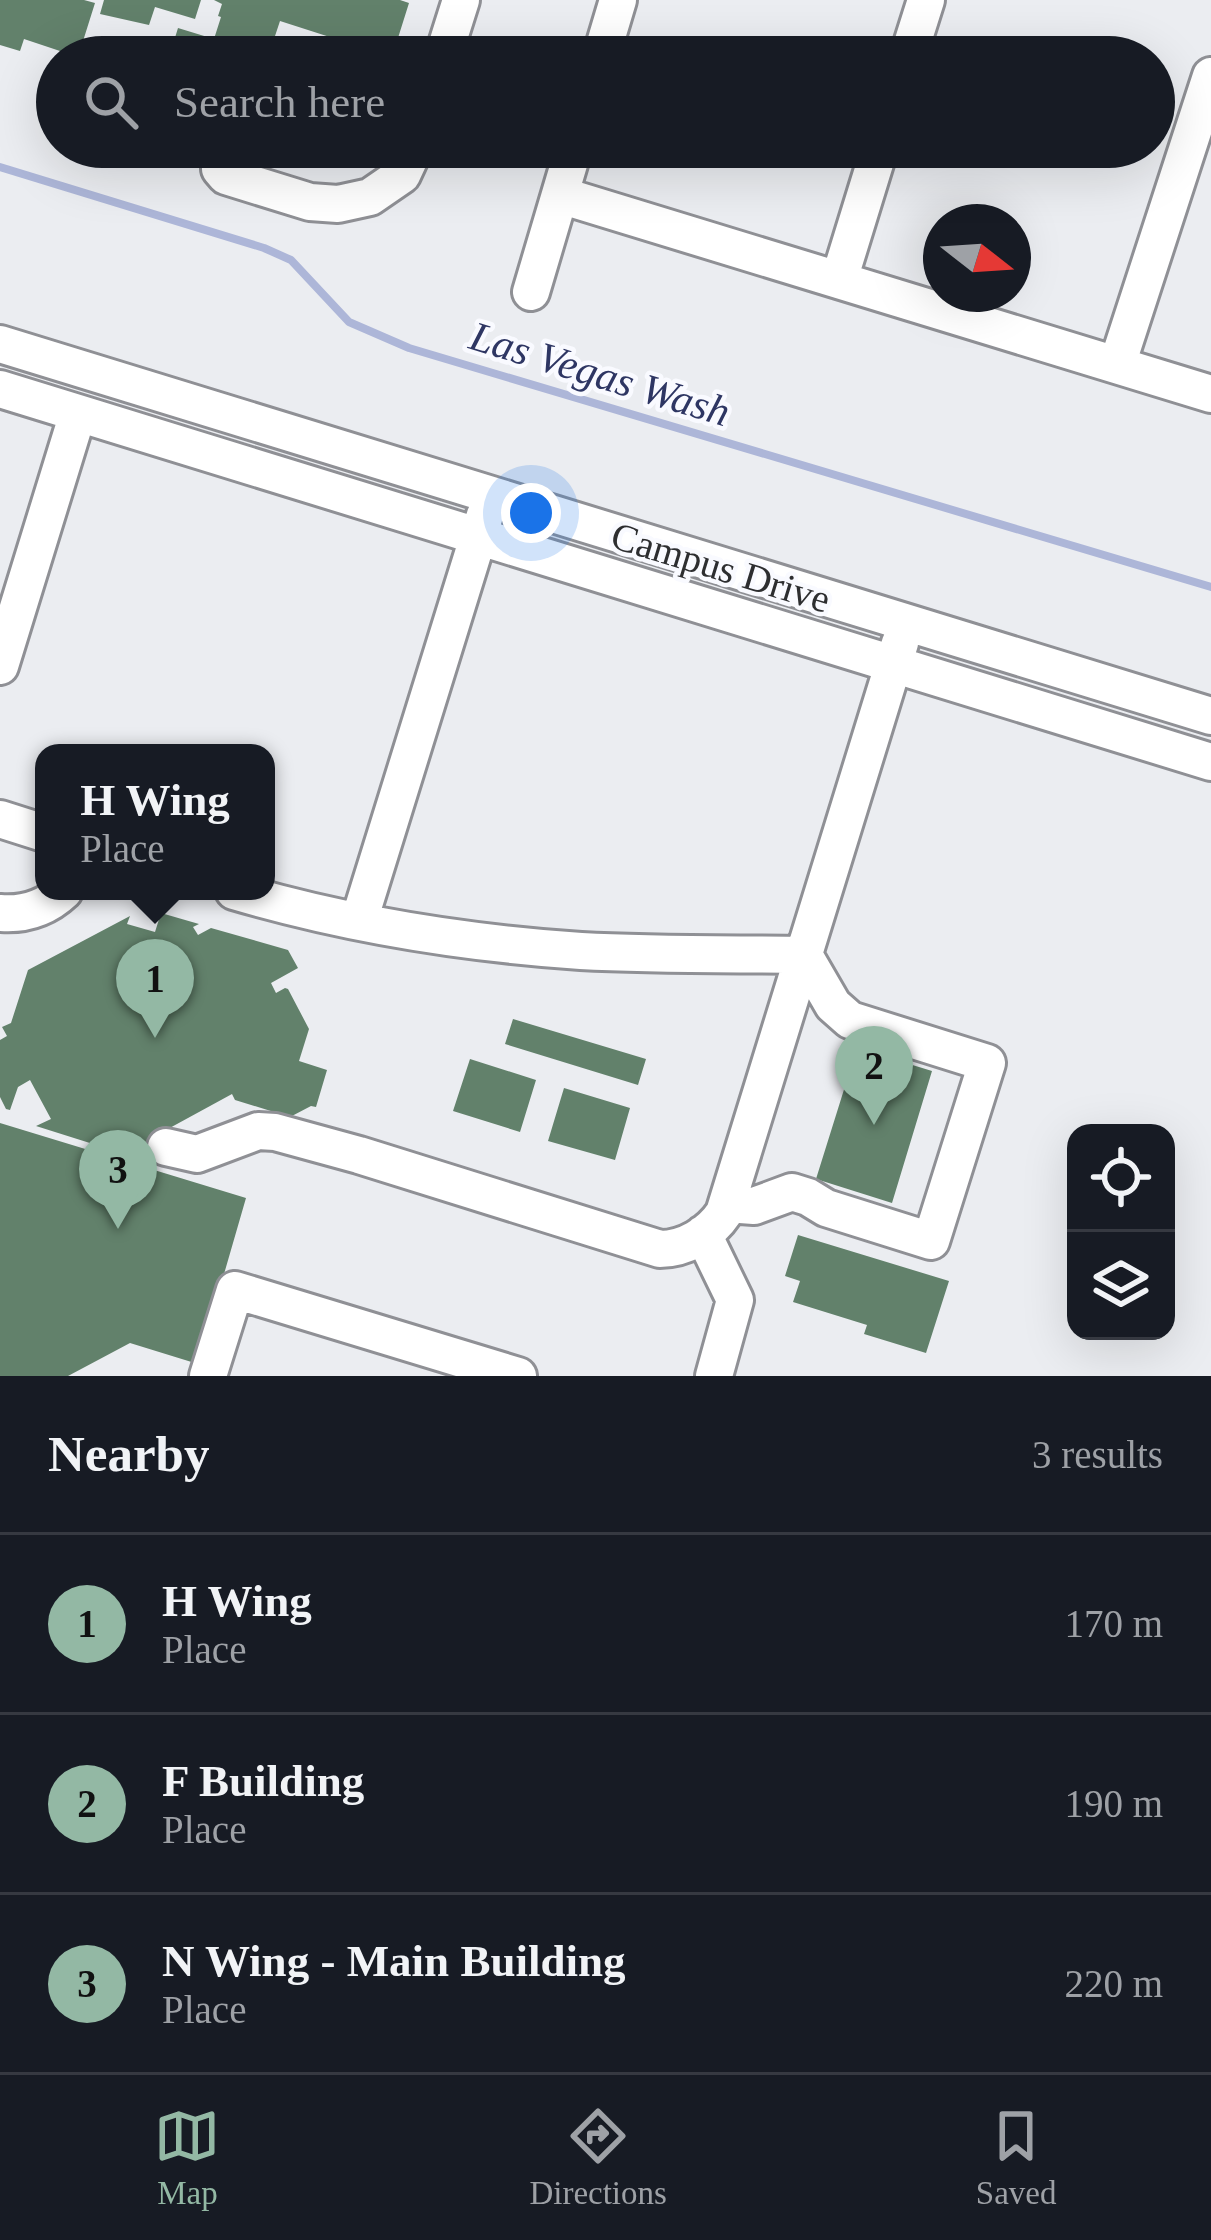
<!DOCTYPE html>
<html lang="en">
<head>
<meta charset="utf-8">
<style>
	:root { --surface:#171b24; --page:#242831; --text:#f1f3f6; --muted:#9ea1a6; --line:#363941; --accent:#93b8a4 }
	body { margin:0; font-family:"Times New Roman",serif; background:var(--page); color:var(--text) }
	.controls { position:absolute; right:36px; bottom:36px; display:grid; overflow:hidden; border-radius:24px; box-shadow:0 12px 48px #0002 }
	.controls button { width:108px; height:108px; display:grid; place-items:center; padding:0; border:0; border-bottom:3px solid var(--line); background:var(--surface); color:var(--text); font:60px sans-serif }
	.compass { position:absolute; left:923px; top:204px; width:108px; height:108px; border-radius:50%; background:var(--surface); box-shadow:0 12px 48px #0002; rotate:107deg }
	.you { position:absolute; left:531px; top:513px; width:42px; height:42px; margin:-30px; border:9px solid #fff; border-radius:50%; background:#1a73e8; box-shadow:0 0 0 18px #1a73e833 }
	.badge { display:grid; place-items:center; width:78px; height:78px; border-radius:50%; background:var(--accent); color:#111; font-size:39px; font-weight:700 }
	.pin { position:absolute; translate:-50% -99px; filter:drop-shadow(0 3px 6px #0008) }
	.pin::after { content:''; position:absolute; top:63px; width:42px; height:36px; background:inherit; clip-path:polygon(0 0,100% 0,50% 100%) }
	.popup { position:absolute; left:35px; top:744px; width:240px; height:156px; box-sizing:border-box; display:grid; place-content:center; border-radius:24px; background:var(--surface); filter:drop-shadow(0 3px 9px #0005); font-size:39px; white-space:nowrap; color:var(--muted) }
	.popup b { font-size:45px; color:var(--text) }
	.popup::after { content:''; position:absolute; left:50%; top:100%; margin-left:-24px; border:24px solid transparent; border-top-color:var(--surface) }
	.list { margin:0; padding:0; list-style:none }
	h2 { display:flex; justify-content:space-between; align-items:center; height:156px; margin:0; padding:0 48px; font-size:51px }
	h2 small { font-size:39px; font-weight:400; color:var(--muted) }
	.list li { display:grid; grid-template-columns:78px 1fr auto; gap:36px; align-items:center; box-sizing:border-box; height:180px; padding:0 48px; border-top:3px solid var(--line) }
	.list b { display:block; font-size:45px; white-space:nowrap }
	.list p { margin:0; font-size:39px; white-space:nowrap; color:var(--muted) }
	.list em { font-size:39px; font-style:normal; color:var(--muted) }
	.icon { flex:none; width:66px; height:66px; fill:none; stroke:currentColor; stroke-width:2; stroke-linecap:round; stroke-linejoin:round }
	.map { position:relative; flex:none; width:1211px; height:1376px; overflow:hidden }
	.search { position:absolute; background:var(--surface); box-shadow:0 12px 48px #0002; left:36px; right:36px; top:36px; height:132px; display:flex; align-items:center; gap:30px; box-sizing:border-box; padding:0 42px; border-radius:66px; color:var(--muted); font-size:45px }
	.sheet { height:696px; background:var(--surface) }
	nav { display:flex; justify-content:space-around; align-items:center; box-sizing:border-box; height:168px; border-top:3px solid var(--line); background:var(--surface); font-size:33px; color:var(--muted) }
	nav a { display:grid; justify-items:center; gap:6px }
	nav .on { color:var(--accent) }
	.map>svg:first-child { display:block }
</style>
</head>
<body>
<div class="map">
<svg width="1211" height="1376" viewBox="0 0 1211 1376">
	<rect width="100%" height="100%" fill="#ebedf1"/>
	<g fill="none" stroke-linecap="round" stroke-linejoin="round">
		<path stroke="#adb6d8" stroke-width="8" d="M0,167l264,81 27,12 58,62 60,26 802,239"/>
	</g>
	<path fill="#62816b" d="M0,0h84l11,3 -17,54 -54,-18 -4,12 -20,-6z
		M104,0h97l-6,19 -40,-12 -6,18 -49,-11z
		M214,0h186l9,3 -17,54 -112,-36 -8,24 36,12h-139l9,-29 36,11 7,-22 -3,-1 4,-12z
		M161,913l38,11 -6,3 5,8 13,-7 77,22 10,18 -27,15 5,10 9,-5 3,1 21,40 -10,32 28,9 -11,37 -5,-1 -21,11 -55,-17 -3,-6 -66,36 -10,33 -57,-18 -4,2 -2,-3 -57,-18 15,-7 -21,-39 -12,7 -8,23 -4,-1 -6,-12v-57l7,-4 -5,-9 9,-4 17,-53 102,-54 -3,8 28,8z
		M513,1019l133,40 -8,26 -133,-41z
		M857,1048l75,23 -40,132 -76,-24z
		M470,1059l66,21 -16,52 -67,-21z
		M564,1088l66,20 -15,52 -67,-19z
		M0,1123l246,75 -48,166 -68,-21 -62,33h-68z
		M798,1235l151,46 -23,72 -62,-19 3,-9 -74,-23 7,-21 -15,-5z"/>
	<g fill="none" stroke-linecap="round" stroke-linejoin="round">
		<defs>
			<path id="minor" d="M443,57l18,-57
				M601,57l17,-57
				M908,57l18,-57
				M220,169l6,7 84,26 28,2 32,-7 32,-22 13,-28
				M560,195l651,199
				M839,280l41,-133
				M531,292l43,-145
				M0,344l1211,372
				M1117,365l94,-289
				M0,389l1211,373
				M0,666l78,-253
				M0,819l44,14
				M234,891c112,33 231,52 347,60 75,4 149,3 223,4l29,50 17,15 137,43 -56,178 -105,-33 -18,-11 -16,-5 -38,14 -27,-2
				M0,913c25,2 46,-5 64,-22
				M359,921l126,-406
				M166,1147l31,7 61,-23 17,1 84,23 301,94c25,0 50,-15 64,-36l176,-570
				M703,1234l32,66 -21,76
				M208,1376l27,-86 283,86"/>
		</defs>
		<use href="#minor" stroke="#8f9095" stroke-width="42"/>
		<use href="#minor" stroke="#fff" stroke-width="36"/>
	</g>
	<g text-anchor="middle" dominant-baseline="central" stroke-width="9" stroke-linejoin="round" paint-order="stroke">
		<g font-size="39" fill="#2d2e30" stroke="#f9faff">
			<text transform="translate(721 567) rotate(17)">Campus Drive</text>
		</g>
		<g font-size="42" font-style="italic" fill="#2e3663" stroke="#f9faff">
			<text transform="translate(600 374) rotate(17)">Las Vegas Wash</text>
		</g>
	</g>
</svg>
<div class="controls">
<button><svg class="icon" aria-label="locate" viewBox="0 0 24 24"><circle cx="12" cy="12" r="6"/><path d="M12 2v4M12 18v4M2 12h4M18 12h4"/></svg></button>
<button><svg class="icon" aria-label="layers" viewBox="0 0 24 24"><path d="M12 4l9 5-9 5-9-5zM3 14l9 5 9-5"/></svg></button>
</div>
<svg class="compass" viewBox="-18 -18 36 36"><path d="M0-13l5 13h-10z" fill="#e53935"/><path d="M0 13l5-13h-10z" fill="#9ea1a6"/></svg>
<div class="you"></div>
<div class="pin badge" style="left:155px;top:1038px">1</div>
<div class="popup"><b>H Wing</b>Place</div>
<div class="pin badge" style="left:874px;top:1125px">2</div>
<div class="pin badge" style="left:118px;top:1229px">3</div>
<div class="search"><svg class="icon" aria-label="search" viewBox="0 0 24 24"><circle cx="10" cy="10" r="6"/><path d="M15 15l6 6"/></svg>Search here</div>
</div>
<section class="sheet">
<h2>Nearby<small>3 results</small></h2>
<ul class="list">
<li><span class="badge">1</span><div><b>H Wing</b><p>Place</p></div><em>170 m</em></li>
<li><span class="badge">2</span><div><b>F Building</b><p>Place</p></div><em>190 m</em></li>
<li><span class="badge">3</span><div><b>N Wing - Main Building</b><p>Place</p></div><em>220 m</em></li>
</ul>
</section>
<nav>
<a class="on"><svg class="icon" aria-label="map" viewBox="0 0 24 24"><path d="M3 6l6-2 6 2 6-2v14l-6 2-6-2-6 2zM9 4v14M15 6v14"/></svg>Map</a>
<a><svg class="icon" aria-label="directions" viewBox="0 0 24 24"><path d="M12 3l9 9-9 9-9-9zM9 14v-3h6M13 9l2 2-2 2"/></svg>Directions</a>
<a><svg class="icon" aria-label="saved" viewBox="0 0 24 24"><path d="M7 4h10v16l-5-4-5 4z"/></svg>Saved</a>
</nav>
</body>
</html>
